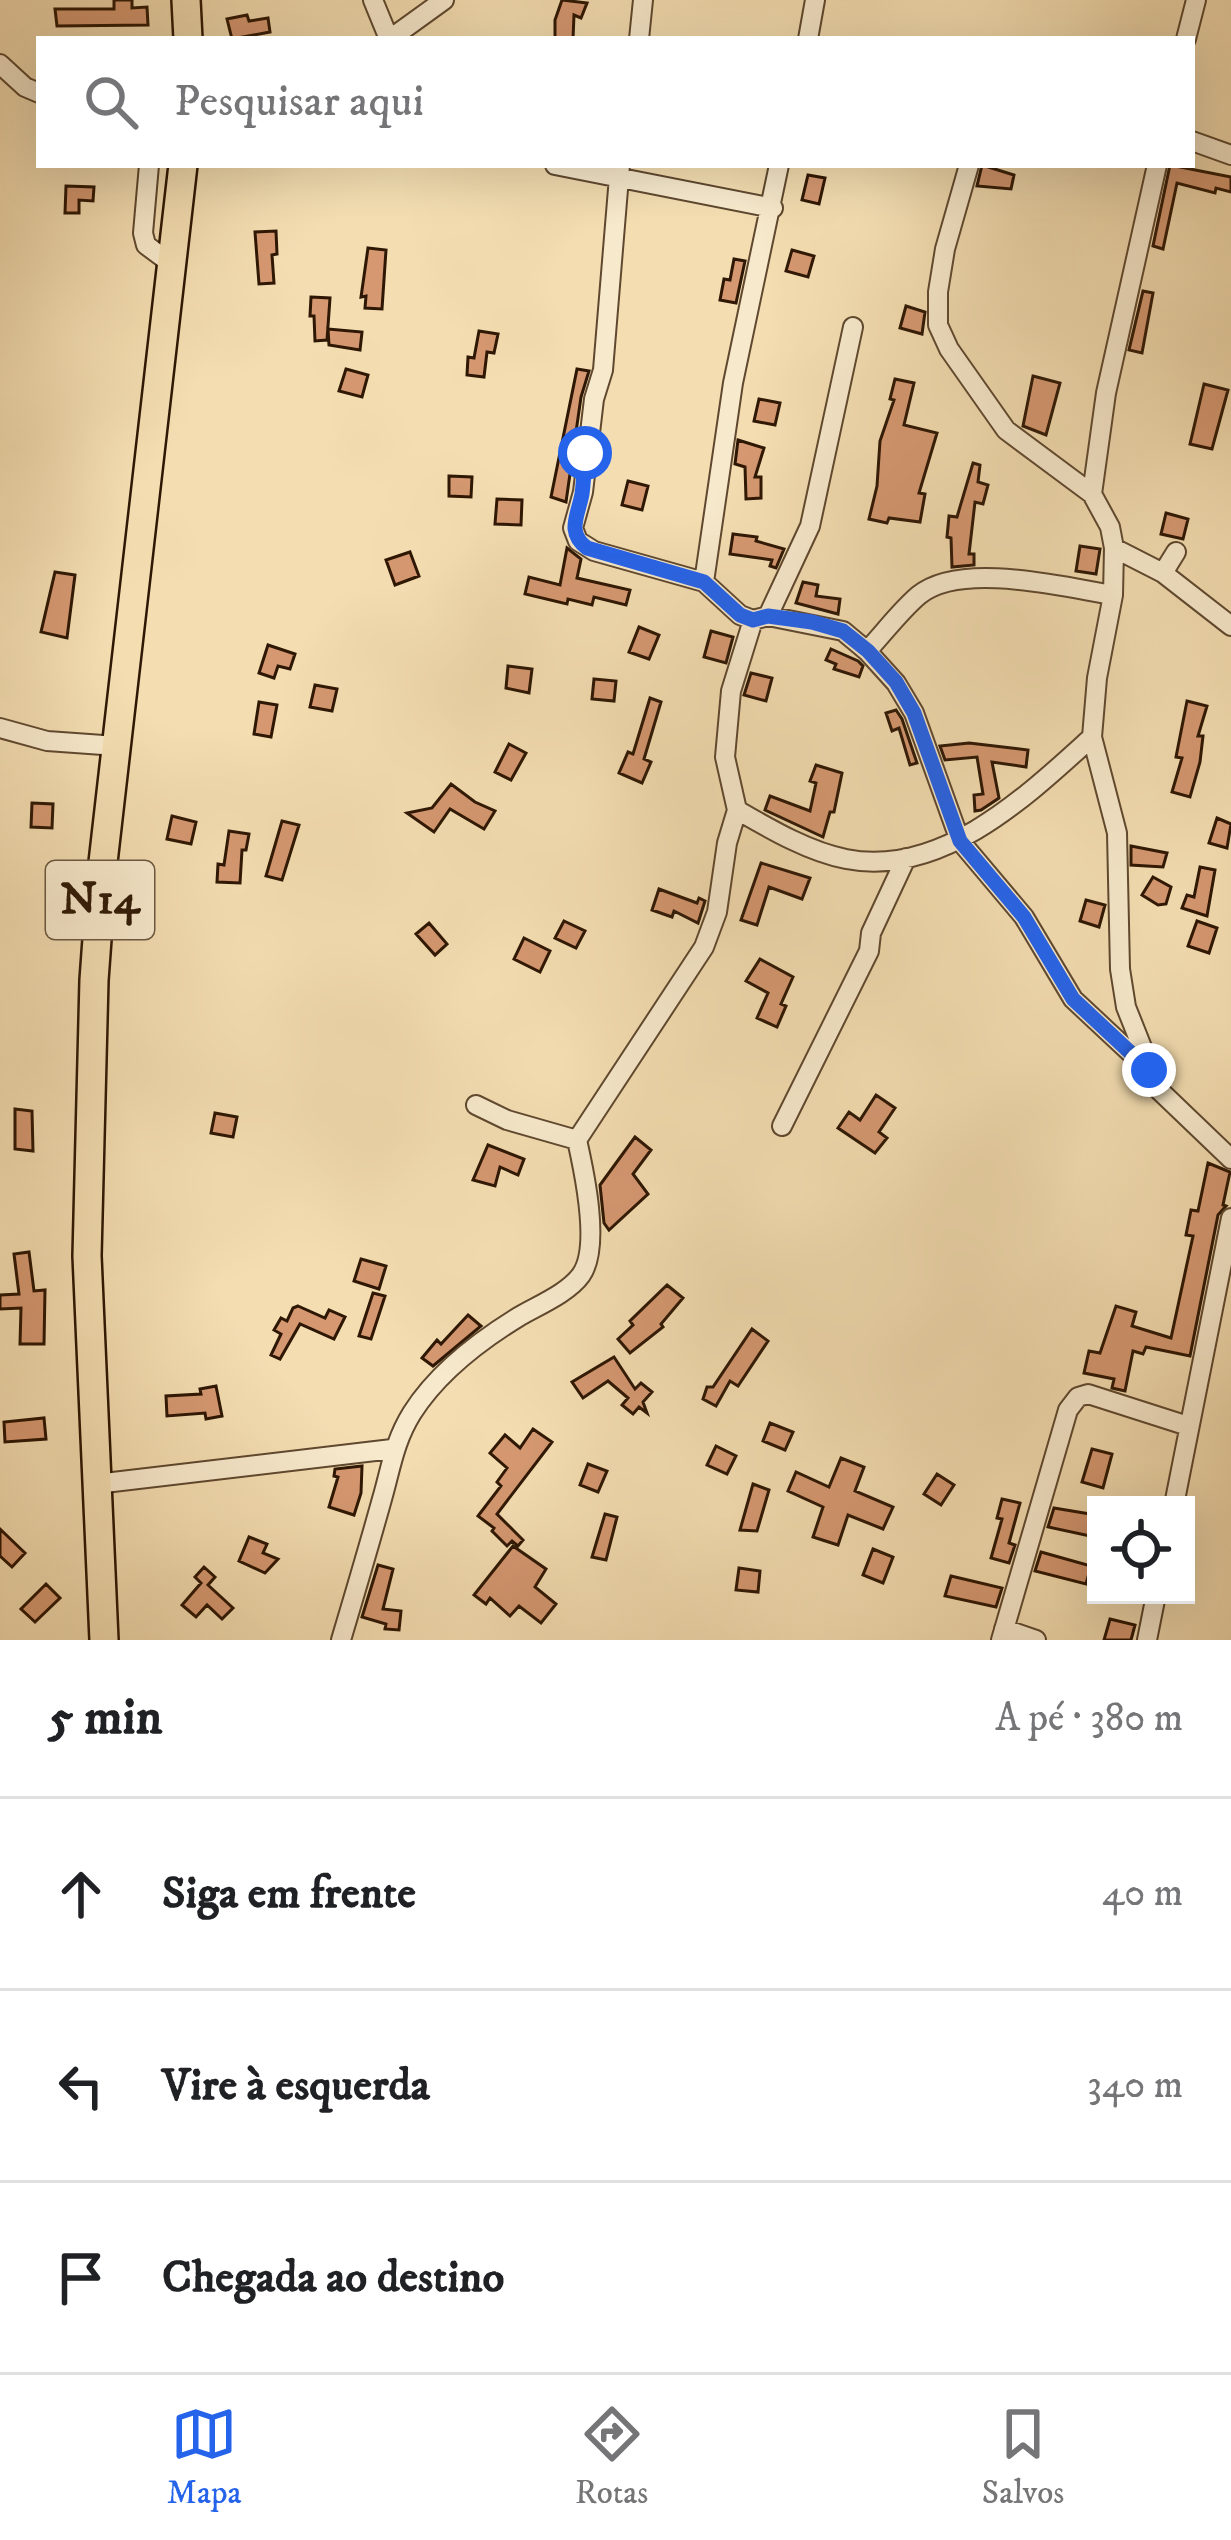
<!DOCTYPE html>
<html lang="pt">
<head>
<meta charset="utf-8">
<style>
	:root { --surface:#fff; --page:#f6f6f6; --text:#202124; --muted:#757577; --line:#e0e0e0; --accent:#2563eb }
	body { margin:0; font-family:"IM FELL DW Pica",serif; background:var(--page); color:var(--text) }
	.controls { position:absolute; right:36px; bottom:36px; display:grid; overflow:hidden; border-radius:0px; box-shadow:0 12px 48px #0002 }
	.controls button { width:108px; height:108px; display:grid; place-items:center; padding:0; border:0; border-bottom:3px solid var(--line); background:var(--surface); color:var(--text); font:60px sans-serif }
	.stop { position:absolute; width:36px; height:36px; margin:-27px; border:9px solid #2563eb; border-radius:50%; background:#fff }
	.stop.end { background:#2563eb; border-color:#fff; box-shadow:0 3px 12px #0008 }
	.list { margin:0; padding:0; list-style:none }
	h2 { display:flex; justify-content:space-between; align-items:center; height:156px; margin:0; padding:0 48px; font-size:51px }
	h2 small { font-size:39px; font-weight:400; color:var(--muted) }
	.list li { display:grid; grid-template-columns:78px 1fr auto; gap:36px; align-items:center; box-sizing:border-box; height:192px; padding:0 48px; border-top:3px solid var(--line) }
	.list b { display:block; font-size:45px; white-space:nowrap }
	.list em { font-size:39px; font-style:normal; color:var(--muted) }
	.icon { flex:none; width:66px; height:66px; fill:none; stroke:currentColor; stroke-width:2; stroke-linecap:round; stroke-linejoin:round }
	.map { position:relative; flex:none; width:1231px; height:1640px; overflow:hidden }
	.search { position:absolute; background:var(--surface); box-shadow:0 12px 48px #0002; left:36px; right:36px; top:36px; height:132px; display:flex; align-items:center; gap:30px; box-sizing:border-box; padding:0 42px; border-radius:0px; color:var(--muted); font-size:45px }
	.sheet { height:732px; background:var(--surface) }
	nav { display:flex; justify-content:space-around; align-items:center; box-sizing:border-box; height:168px; border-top:3px solid var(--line); background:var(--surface); font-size:33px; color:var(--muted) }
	nav a { display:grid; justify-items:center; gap:6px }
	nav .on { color:var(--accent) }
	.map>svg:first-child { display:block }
</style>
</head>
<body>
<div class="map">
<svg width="1231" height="1640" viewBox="0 0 1231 1640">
	<rect width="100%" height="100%" fill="#f3ddb1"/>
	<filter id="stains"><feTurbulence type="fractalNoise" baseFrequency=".00167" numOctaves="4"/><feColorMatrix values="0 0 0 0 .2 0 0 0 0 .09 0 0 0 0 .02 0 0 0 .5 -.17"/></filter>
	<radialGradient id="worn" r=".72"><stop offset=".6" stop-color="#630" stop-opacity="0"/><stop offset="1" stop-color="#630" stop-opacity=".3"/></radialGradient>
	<path fill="#d59871" stroke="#2e1704" stroke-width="3" d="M114,0h18v8l15,-1 1,18 -91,1 -2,-17h59z
		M562,0l25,3 -6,15 -7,-3 -1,24h-18v-19z
		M247,15l2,6 19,-3 2,14 -38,7 -5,-20z
		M982,165l32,10 -3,14 -34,-3z
		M1170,165l61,12v15l-15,-4 -1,5 -38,-10 -14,66 -10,-3z
		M808,175l17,3 -6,26 -17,-4z
		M66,186l28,1 -1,14 -14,-1v13h-14z
		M276,231l1,23 -5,1 2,28 -15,1 -4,-52z
		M368,248l18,2 -4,59 -17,-1 1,-12 -5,1z
		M792,250l22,6 -6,21 -22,-6z
		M734,259l11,2 -9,42 -16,-3 4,-21 6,1z
		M1143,291l10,2 -11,60 -13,-3z
		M311,297l19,1 -3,42 -12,1 -1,-25h-4z
		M906,306l19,6 -3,22 -22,-6z
		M328,329l34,3 -2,18 -31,-5z
		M479,331l19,3 -4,19 -7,-1 -3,25 -17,-2 1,-18 6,1z
		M346,369l22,6 -6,22 -23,-6z
		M577,369l12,2 -8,26 -15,105 -15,-5z
		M1033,376l27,7 -14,52 -23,-9z
		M895,379l19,4 -10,42 33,8 -18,60 6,1 -5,28 -31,-4 -2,5 -18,-4 8,-33 3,-45 14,-41 -4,-1z
		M1204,384l24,6 -16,59 -22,-5z
		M759,399l21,4 -5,22 -21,-4z
		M738,440l26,8 -9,29h6v21l-15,1 -1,-32 -10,-3z
		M973,463l7,2 -2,17 10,3 -5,19 -8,-2 -6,52h5v11l-22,2 -1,-29 -4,-1 2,-21 8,1z
		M449,476l23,1 -1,20 -22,-1z
		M628,481l20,5 -6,24 -20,-5z
		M497,499l25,1 -1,25 -26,-1z
		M1166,513l22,6 -5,20 -22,-5z
		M733,534l24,3 -1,4 28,8 -8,19 -6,-2 2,-6 -42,-6z
		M1080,546l20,3 -4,25 -20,-3z
		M567,548l14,11 -4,19 53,12 -4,15 -32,-8 -2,8 -24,-6 -1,5 -42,-10 4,-17 31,8z
		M410,552l9,24 -24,9 -9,-25z
		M55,572l20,3 -8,63 -26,-6z
		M803,582l15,3 -2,11 24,3 -2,15 -42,-11z
		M639,627l20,8 -10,24 -20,-7z
		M711,631l22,6 -7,26 -22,-6z
		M268,645l27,9 -5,15 -12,-3 -4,12 -15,-5z
		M831,649l27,12 5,5 -4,11 -25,-8 2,-5 -10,-4z
		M508,666l24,3 -3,24 -23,-5z
		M751,673l21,5 -6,23 -22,-6z
		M594,679l22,2 -2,20 -22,-2z
		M315,685l22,4 -5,22 -22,-4z
		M650,698l11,4 -17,57 7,3 -9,21 -23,-10 9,-21 5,2z
		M1187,701l20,5 -9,30h5l-3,26 -10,35 -18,-5 10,-34 -6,-1z
		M259,702l18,3 -6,32 -17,-3z
		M896,710l6,9 15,44 -7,2 -11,-37 -7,3 -6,-18z
		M969,743l59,7 -2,17 -34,-5 7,36 -18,12 -6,1 -1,-16 9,-1 -6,-37 -32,3 -5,-14z
		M509,744l17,9 -15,27 -16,-8z
		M816,765l26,8 -8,39h-4l-7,25 -58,-27 5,-14 40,15 6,-28 -6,-2z
		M451,784l24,18 20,9 -11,18 -34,-20 -16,23 -27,-19 25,-5z
		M32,803l21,1 -1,24 -21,-1z
		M172,816l24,6 -5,22 -24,-5z
		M1217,818l14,6 -4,24 -18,-5z
		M282,821l17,4 -17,55 -16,-4z
		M229,831l20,3 -3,16h-4l-2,33 -23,-1 1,-18 6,1z
		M1131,846l36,7 -4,14 -32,-2z
		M761,863l49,15 -8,21 -33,-12 -12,38 -16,-5z
		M1200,867l15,3 -8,46 -25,-8 5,-13 7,2z
		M1153,877l18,10 -5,17 -8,1 -16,-10z
		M659,889l38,14 2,-5 6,3 -7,22 -24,-12 -2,6 -20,-7z
		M1086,900l19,5 -6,22 -19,-6z
		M564,921l21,10 -9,17 -21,-10z
		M1197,921l20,7 -8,25 -21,-7z
		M429,923l18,21 -12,11 -19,-21z
		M524,938l26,13 -10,21 -26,-13z
		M760,959l33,18 -12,27 5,2 -9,21 -20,-9 11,-25 -22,-12z
		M876,1095l19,13 -16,24 8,6 -12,15 -37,-25 11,-16 11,8z
		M15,1109l17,2 1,40 -18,-2z
		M215,1113l22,4 -4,20 -22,-4z
		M635,1137l16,13 -18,24 15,20 -39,36 -5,-7 -4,-38z
		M488,1145l36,14 -6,16 -18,-8 -5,19 -22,-6z
		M1208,1163l22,9 -7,33 3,1 -8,9 -28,141 -44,-9 -3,7 -10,-3 -8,40 -13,-3 2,-9 -30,-6 5,-22 11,2 16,-47 20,6 -4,14 39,12 22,-102 -7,-1 5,-25 7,1z
		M29,1252l5,39 11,-1 -1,54h-24l1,-36 -21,1v-14l19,-1 -5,-40z
		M361,1259l25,7 -7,23 -25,-8z
		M667,1285l16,13 -22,26 2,3 -33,26 -12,-14 15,-14 -3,-4z
		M373,1293l12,3 -14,43 -12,-3z
		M298,1306l27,12 4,-8 16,7 -11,22 -34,-15 -20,35 -9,-4 10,-21 -7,-4 7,-12 6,3 6,-13z
		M468,1315l13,11 -48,40 -11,-8 15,-18 4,4z
		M752,1329l16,12 -30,45 -8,-5 -14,25 -13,-7 4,-12h6z
		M614,1357l21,32 6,-6 11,9 -9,10 4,11 -8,-6 -6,7 -11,-9 6,-7 -20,-17 -25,17 -11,-16z
		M216,1386l6,30 -16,3 -1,-6 -38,3 -1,-20 35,-2 -1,-5z
		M44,1418l2,21 -41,3 -1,-20z
		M770,1423l23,9 -8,18 -22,-9z
		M533,1429l19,13 -55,72 26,26 -5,6 -6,-5 -5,5 -15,-15 2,-3 -16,-12 23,-30 -4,-4 10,-14 -17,-15 15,-18 15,13z
		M716,1446l20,10 -9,18 -20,-9z
		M1092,1449l20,5 -9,34 -21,-6z
		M841,1458l23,9 -9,24 38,16 -10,22 -35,-14 -10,30 -25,-8 10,-30 -35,-16 8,-19 33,15z
		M588,1464l19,7 -9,21 -18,-7z
		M362,1466l-1,27 -7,22 -25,-8 9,-30 -4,-1 1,-7z
		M937,1474l17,11 -13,20 -17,-11z
		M753,1484l16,6 -12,41 -17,-1z
		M1002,1499l18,4 -11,40 6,2 -6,18 -18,-5 11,-39 -5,-1z
		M1054,1508l42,7 -6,21 -42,-9z
		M605,1514l12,3 -11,43 -14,-3z
		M0,1529l25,24 -13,14 -12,-11z
		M249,1537l18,7 -4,9 15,6 -13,14 -26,-12z
		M513,1546l33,23 -11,18 21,17 -15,19 -22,-17 -9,10 -20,-18 -4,6 -12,-9z
		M873,1549l20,8 -10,26 -20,-8z
		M1041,1552l50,14 -5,18 -51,-13z
		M378,1565l15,4 -10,40 18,2 -2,19 -14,-1 1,-5 -24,-7z
		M204,1567l11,10 -7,8 25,23 -11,11 -15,-14 -11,12 -14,-12 19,-22 -6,-6z
		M739,1568l21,3 -2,21 -22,-2z
		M951,1576l51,12 -6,19 -51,-11z
		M46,1584l14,14 -25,24 -14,-13z
		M1110,1619l25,6 -4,15h-27z"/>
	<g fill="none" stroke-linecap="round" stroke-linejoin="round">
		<defs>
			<path id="street" d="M373,0l16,39
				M390,39l54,-39
				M639,39l4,-39
				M808,39l7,-39
				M1186,39l10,-39
				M0,64l25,23 14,6
				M1192,141l39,14
				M149,165l-6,68 3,12 27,20
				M555,165l218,43
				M620,165l-17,205 -9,29 -11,93 -10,36 5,13 16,10 110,31 36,33 13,5 15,-4 75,15 24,20 29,32 18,30 46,128 64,76 49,82 76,71
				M969,165l-24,84 -7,43v33l11,24 57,81 86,64
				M1157,165l-51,228 -14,101 18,33 4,21 -1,47 -16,83 -5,59 25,96 3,136 6,38 33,83 72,69
				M1114,548l49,25 68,53
				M1163,573l13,-21
				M704,582l29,-199 46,-218
				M768,616l42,-90 43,-199
				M867,651c17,-18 33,-40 52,-56 42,-34 144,-8 194,0
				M0,728l47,13 70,5
				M737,810c33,19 72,42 109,49 96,19 182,-64 246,-122
				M476,1105l31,15 70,20
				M782,1126l87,-175 2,-18 35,-75
				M96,1484l296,-35
				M1174,1505l57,-287
				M1004,1629l32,11
				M341,1640c14,-47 28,-94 41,-141 9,-31 12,-57 30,-86 26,-41 67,-72 108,-97 19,-11 48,-23 61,-41 20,-28 3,-104 -4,-135l127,-193 13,-35 10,-69 10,-33 -12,-53 6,-66 22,-71
				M1001,1640l67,-230 10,-13 10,-3 100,32
				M1147,1640l9,-45"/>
			<path id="primary" d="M186,0l2,39
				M104,1640l-17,-384 7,-276 8,-109 81,-706"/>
		</defs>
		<use href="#street" stroke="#5f482f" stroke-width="22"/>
		<use href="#primary" stroke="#2e1704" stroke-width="32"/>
		<use href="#street" stroke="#f7e9cc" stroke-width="18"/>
		<use href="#primary" stroke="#f3ddb1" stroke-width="27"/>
	</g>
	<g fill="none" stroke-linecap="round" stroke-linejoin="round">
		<path stroke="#2563eb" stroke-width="15" d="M585,453c-1,13 -1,27 -3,41 -4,22 -16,38 5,54l117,34 36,33 13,5 15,-4 44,6 31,9 25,20 28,31 18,31 46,128 64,76 49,82 76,71"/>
	</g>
	<g text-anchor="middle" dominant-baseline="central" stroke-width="9" stroke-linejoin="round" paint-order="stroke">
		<rect fill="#f7e9cc" stroke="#6a5640" stroke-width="3" x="46" y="861" width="108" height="78" rx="9"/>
		<g font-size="45" font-weight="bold" fill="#2e1704">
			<text x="100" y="900">N14</text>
		</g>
	</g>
	<rect width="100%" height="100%" filter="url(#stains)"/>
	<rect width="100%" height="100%" fill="url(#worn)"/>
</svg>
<div class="controls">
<button><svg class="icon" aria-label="locate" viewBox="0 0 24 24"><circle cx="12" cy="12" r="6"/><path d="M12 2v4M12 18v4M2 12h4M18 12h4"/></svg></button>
</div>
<div class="stop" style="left:585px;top:453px"></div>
<div class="stop end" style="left:1149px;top:1070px"></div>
<div class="search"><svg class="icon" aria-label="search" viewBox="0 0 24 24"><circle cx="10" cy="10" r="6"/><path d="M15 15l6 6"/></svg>Pesquisar aqui</div>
</div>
<section class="sheet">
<h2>5 min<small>A pé · 380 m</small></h2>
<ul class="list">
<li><svg class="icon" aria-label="ahead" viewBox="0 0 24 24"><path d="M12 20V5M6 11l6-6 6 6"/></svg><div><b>Siga em frente</b></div><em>40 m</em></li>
<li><svg class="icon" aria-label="left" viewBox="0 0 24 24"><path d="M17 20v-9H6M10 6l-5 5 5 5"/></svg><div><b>Vire à esquerda</b></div><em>340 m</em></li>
<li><svg class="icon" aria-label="arrive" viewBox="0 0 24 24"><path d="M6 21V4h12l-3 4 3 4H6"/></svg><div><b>Chegada ao destino</b></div></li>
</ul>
</section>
<nav>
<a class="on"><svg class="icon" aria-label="map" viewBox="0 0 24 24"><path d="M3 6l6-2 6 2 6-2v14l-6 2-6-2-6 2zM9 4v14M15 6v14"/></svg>Mapa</a>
<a><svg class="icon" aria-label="directions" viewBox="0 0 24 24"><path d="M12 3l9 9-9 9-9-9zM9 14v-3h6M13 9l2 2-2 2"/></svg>Rotas</a>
<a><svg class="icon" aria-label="saved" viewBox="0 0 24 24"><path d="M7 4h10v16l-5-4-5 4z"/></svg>Salvos</a>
</nav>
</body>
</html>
